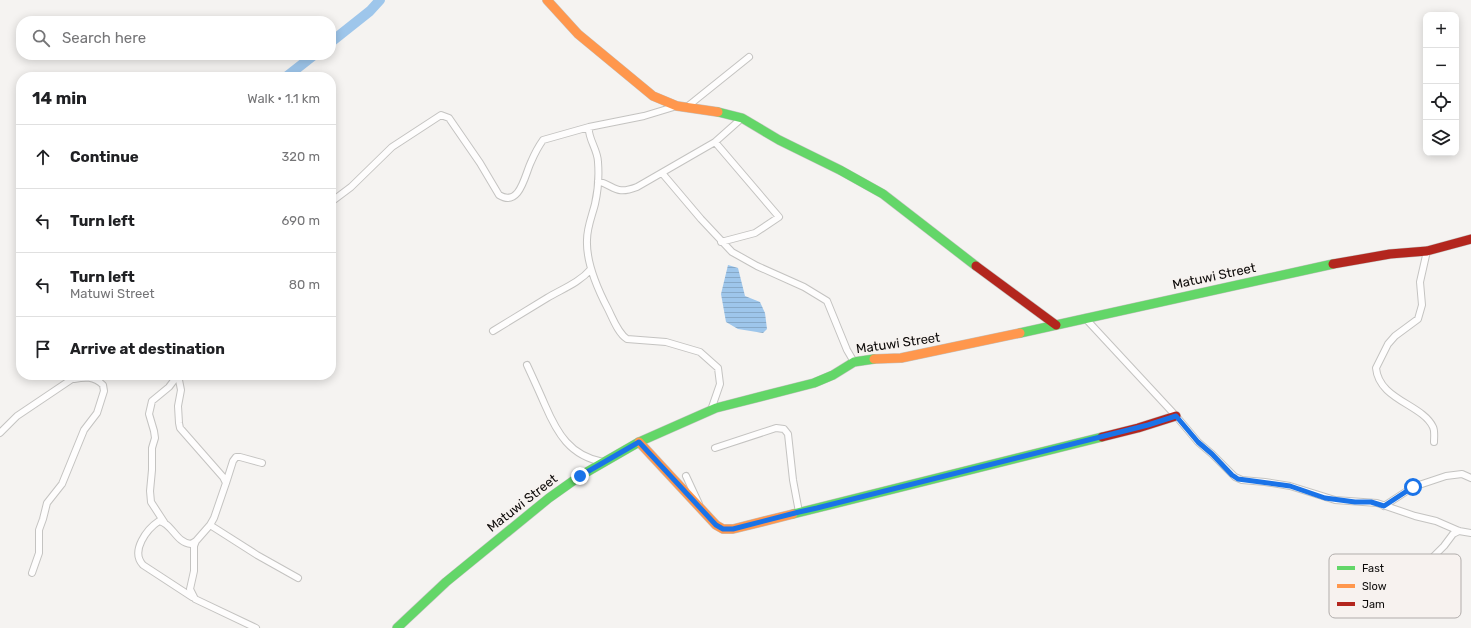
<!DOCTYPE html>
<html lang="en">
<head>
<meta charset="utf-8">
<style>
	:root { --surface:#fff; --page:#f2f2f2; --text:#202124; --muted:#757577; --line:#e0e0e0 }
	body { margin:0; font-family:Rubik,sans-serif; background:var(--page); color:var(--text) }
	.controls { position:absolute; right:12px; top:12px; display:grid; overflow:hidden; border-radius:8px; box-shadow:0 2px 10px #0003 }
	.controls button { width:36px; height:36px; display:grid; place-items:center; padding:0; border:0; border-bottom:1px solid var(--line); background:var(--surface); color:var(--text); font:20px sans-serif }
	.stop { position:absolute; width:12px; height:12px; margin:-9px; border:3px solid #1a73e8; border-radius:50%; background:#fff }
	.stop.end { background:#1a73e8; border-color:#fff; box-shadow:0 1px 4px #0008 }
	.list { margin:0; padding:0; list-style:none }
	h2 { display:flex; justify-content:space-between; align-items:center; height:52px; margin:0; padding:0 16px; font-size:17px }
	h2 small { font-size:13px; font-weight:400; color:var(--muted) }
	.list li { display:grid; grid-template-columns:26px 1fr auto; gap:12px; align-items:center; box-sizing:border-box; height:64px; padding:0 16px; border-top:1px solid var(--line) }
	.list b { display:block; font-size:15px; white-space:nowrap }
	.list p { margin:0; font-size:13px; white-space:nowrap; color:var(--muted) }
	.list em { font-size:13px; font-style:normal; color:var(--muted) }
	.icon { flex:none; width:22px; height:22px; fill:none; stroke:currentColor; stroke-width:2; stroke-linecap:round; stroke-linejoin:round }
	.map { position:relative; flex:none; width:1471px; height:628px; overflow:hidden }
	.search { position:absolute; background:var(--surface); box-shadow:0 2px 10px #0003; left:16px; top:16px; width:320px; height:44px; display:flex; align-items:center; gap:10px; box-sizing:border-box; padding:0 14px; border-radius:16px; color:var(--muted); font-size:15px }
	.panel { position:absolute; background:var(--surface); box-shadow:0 2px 10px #0003; left:16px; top:72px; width:320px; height:308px; border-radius:16px }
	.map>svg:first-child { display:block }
</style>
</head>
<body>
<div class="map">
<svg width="1471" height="628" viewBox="0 0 1471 628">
	<defs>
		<pattern id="water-rules" width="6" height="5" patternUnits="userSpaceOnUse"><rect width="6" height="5" fill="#9ec6eb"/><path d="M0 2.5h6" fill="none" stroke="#87a9c8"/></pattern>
	</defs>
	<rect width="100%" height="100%" fill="#f5f3f1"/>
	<path fill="url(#water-rules)" d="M728,265l10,3 7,28 15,6 5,11 2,16 -4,4 -25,-4 -12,-7 -5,-28z"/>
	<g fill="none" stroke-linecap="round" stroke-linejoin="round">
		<path stroke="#9ec6eb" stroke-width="10" d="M331,42l39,-31 10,-11
			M286,77l28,-22"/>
		<defs>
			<path id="street" d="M677,106l-33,10 -55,11c-2,10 9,23 9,35 1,13 0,29 -3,42 -3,12 -8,23 -8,36 -1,23 10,48 21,69 5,10 10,24 19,30l39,3 34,10 18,16 2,16 -9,26
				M688,106l61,-49
				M715,142l64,75 -24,16 -34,9
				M662,173l39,46 31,33 25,14 47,21 23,14 20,49 7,12
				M598,181c18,6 18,14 39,6l78,-45 27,-24
				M331,202l20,-15 41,-40 49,-32 8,3 31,45 19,32c21,13 26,-21 32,-33 3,-7 7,-15 12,-22l46,-13
				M1427,251l-7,31 2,23 -4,14 -23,17 -7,8 -12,24c3,32 46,36 57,59 2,4 1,10 1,15
				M1085,318l91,98 22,26 14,12 23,23 7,3 23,2 25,4 45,14 42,3 38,13 21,5 23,10 12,2
				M493,331c18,-11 36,-22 54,-33 15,-9 32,-15 44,-29
				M527,365c6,13 12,26 18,40 12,28 25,51 58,57
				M178,375l3,15 -3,16 1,17 1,5 43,49 3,6 -12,35 -4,7 -14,16 -2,5v25l-4,18 5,10 61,29
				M0,433l17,-17 58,-39
				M715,448l61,-20 8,1 4,5 5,46 6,32
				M686,476l13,28
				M226,483l7,-22 3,-4h4l22,6
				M1384,506l29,-19 33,-11 16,-2 9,4
				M164,522l-13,-20 -1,-11 2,-21v-22l3,-10 -1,-7 -5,-17 3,-13 17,-14 9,-12
				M210,525l47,30 41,23
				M1412,566l11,-6 8,-1 13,-13 9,-12 6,-3
				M32,573l7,-20v-23l4,-11 4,-16 15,-19 22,-54 13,-17 7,-22 -1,-6c-9,-9 -18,-8 -29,-6
				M192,597l-49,-32c-13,-14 4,-36 16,-44 13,2 17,22 32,23l5,-3"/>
			<path id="fast" d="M718,112l24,6 37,22 61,30 43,24 93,72
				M1020,333l313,-69
				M793,514l309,-77
				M397,628l49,-46 103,-84 31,-22 59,-34 77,-34 98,-25 19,-8 21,-13 20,-3"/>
			<path id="slow" d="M547,0l31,34 75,62 24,10 41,6
				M874,359l27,-1 119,-25
				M639,442l77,83 7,4h10l60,-15"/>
			<path id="jam" d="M1333,264l57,-10 37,-3 44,-12
				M976,266l80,59
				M1102,437l36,-9 38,-12"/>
		</defs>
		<use href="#street" stroke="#c4c3c1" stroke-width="8"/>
		<use href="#fast" stroke="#c4c3c1" stroke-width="10"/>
		<use href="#slow" stroke="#c4c3c1" stroke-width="10"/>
		<use href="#jam" stroke="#c4c3c1" stroke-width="10"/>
		<use href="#street" stroke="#fefdfd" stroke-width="6"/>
		<use href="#fast" stroke="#63d668" stroke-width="9"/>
		<use href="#slow" stroke="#ff974d" stroke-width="9"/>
		<use href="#jam" stroke="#b3261e" stroke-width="9"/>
	</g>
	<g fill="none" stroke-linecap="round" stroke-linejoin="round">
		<path stroke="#1a73e8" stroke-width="5" d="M580,476l59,-34 77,83 7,4h10l66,-17 18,-4 331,-83 28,-9 22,26 14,12 20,21 6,4 52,7 35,12 30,4h16l13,4 29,-19"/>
	</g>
	<g text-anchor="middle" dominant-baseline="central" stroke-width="3" stroke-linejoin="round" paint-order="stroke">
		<g font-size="13" fill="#0e0c0b" stroke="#f7f2ef">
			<text transform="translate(1214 276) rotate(-12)">Matuwi Street</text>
			<text transform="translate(898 343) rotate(-8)">Matuwi Street</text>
			<text transform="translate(522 503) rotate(-38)">Matuwi Street</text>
		</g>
	</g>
	<rect x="1329" y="554" width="132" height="64" rx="6" fill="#f7f2ef" stroke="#b1adab" stroke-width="1"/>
	<rect x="1337" y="566" width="18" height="4" fill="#63d668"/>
	<rect x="1337" y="584" width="18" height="4" fill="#ff974d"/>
	<rect x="1337" y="602" width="18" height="4" fill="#b3261e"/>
	<g font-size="11" fill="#0e0c0b">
		<text x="1362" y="572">Fast</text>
		<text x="1362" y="590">Slow</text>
		<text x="1362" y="608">Jam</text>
	</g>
</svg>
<div class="controls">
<button>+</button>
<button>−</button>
<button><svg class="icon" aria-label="locate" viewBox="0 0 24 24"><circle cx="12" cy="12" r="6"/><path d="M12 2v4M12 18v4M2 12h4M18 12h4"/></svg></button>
<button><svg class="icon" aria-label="layers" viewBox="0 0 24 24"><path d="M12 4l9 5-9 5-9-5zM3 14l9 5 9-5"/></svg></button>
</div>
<div class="stop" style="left:1413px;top:487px"></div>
<div class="stop end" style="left:580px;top:476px"></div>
<div class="search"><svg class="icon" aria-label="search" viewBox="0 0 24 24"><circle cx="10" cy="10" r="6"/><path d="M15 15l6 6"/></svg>Search here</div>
<section class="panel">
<h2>14 min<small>Walk · 1.1 km</small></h2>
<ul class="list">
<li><svg class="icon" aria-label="ahead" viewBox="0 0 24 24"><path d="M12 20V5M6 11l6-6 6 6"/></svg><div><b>Continue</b></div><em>320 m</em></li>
<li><svg class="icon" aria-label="left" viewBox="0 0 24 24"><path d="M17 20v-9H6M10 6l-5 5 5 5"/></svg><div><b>Turn left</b></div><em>690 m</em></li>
<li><svg class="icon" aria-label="left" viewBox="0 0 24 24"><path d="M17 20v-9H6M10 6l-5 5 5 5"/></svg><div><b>Turn left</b><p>Matuwi Street</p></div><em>80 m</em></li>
<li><svg class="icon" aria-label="arrive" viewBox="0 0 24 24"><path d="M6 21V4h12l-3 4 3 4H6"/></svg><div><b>Arrive at destination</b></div></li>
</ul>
</section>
</div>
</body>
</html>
